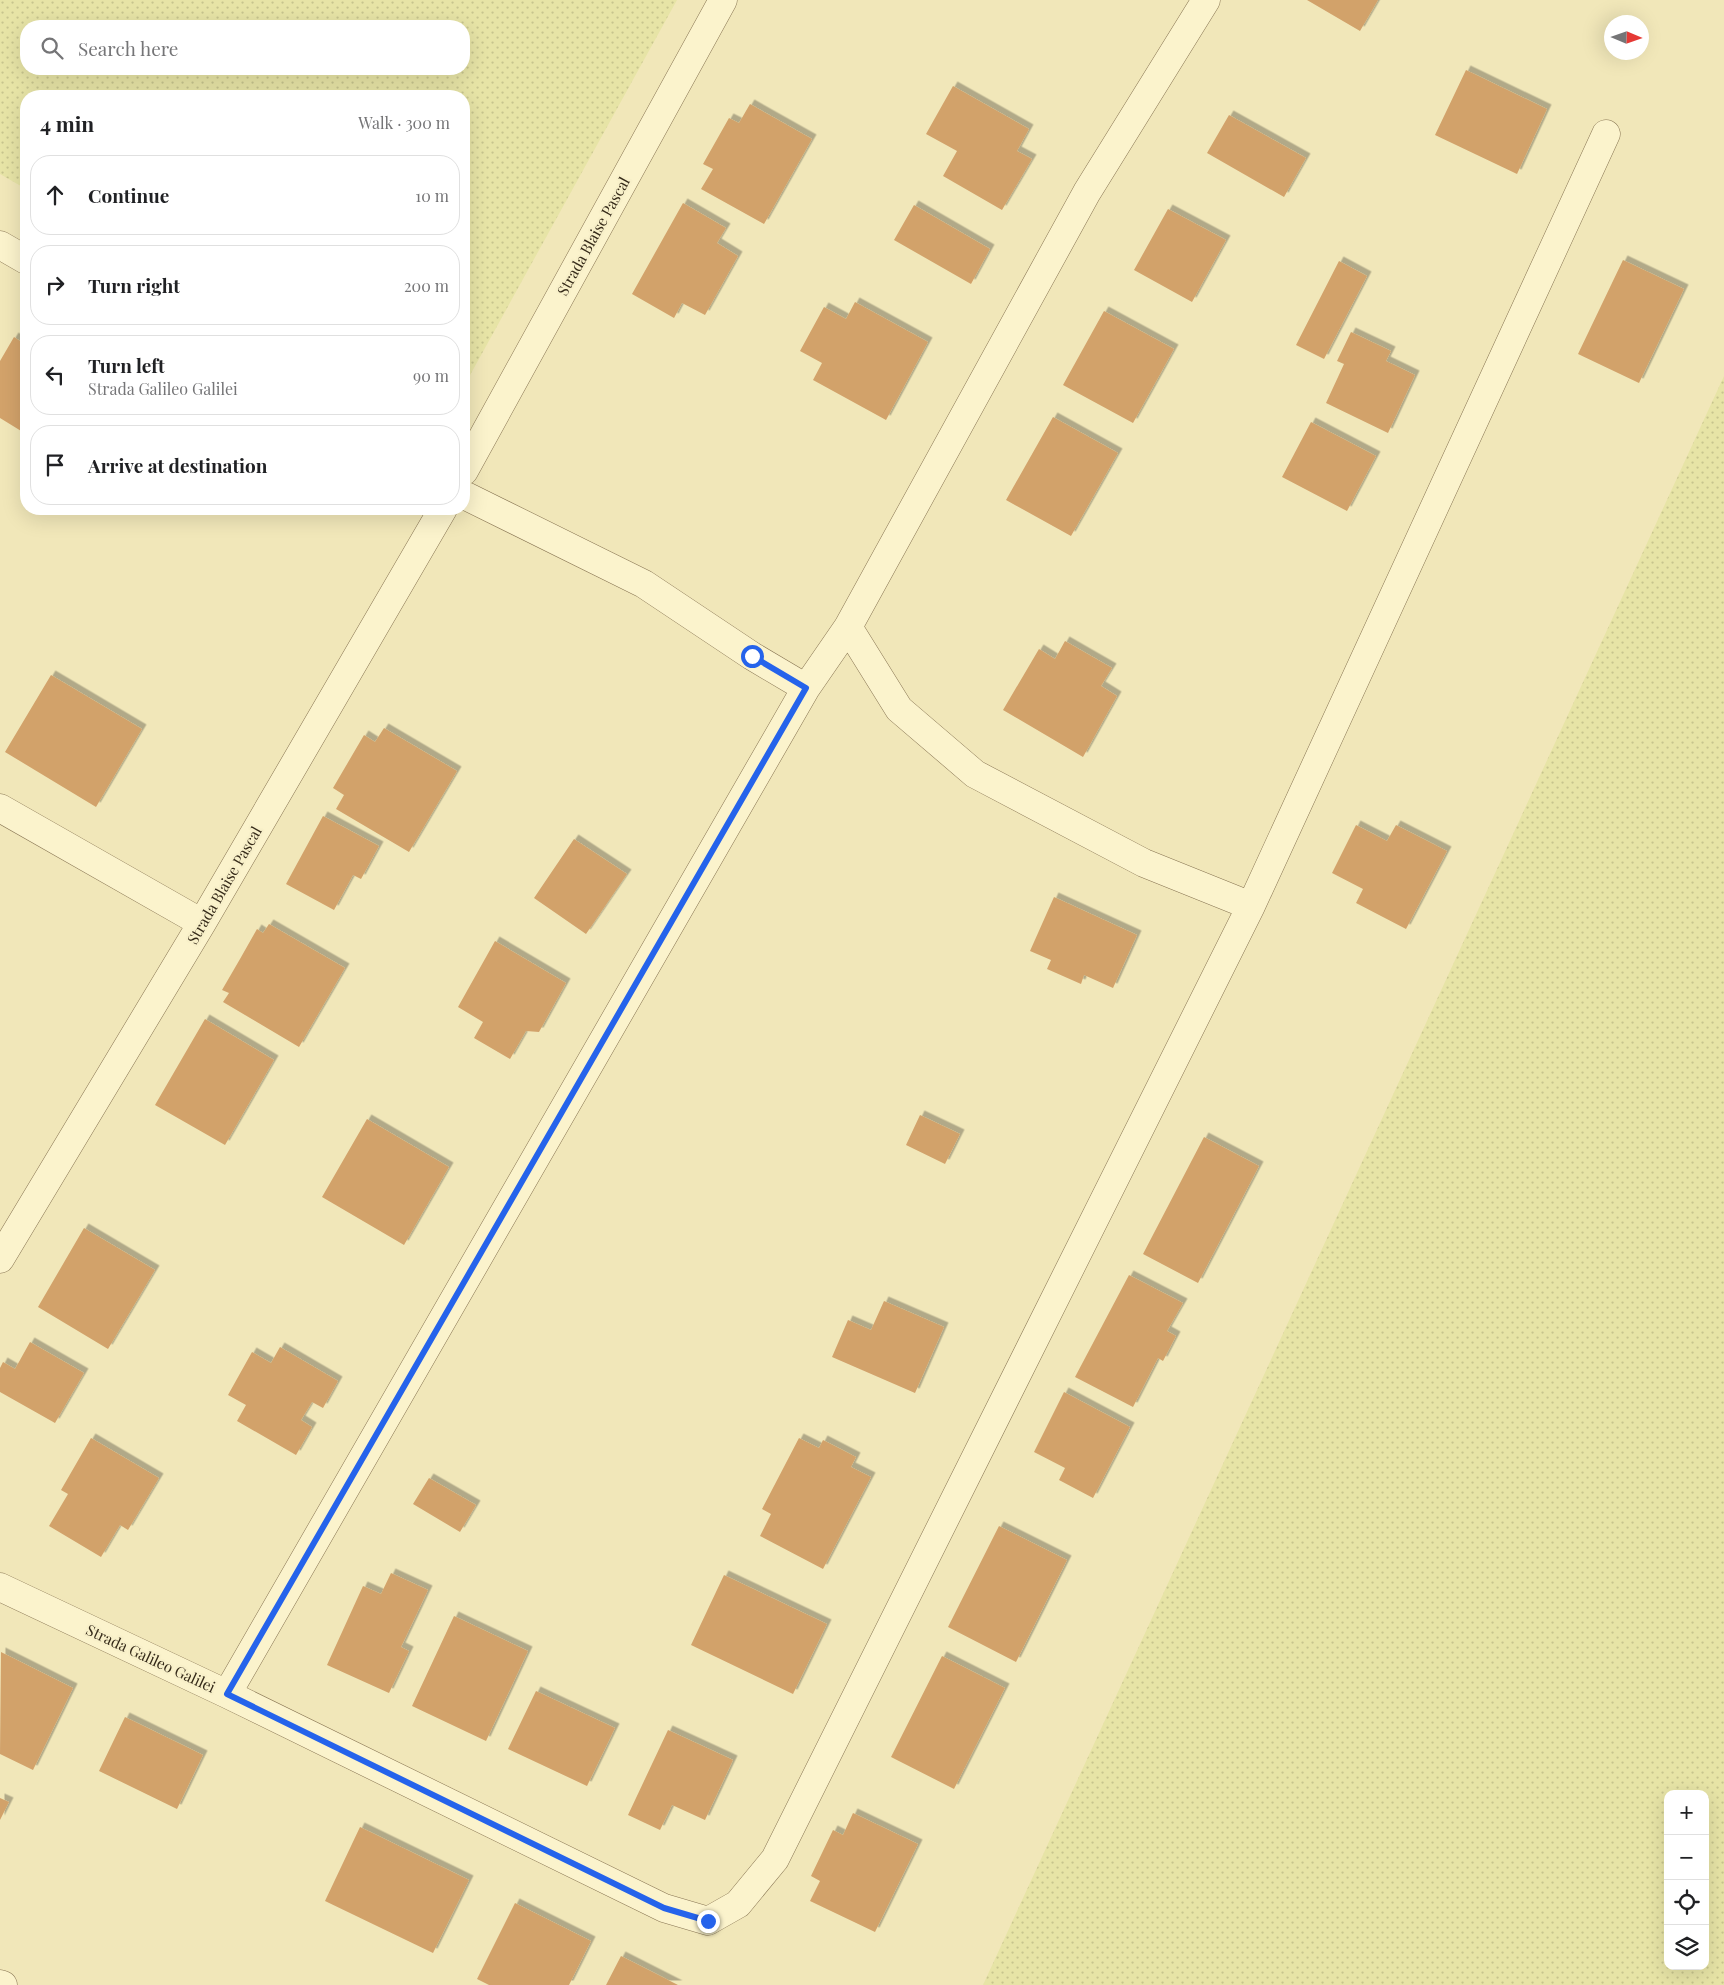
<!DOCTYPE html>
<html lang="en">
<head>
<meta charset="utf-8">
<style>
	:root { --surface:#fff; --page:#f6f6f6; --text:#202124; --muted:#757577; --line:#e0e0e0 }
	body { margin:0; font-family:"Playfair Display",serif; background:var(--page); color:var(--text) }
	.controls { position:absolute; right:15px; bottom:15px; display:grid; overflow:hidden; border-radius:10px; box-shadow:0 5px 20px #0002 }
	.controls button { width:45px; height:45px; display:grid; place-items:center; padding:0; border:0; border-bottom:1px solid var(--line); background:var(--surface); color:var(--text); font:25px sans-serif }
	.compass { position:absolute; left:1604px; top:15px; width:45px; height:45px; border-radius:50%; background:var(--surface); box-shadow:0 5px 20px #0002; rotate:92deg }
	.stop { position:absolute; width:15px; height:15px; margin:-11px; border:4px solid #2563eb; border-radius:50%; background:#fff }
	.stop.end { background:#2563eb; border-color:#fff; box-shadow:0 1px 5px #0008 }
	.list { margin:0; padding:0; list-style:none }
	h2 { display:flex; justify-content:space-between; align-items:center; height:65px; margin:0; padding:0 20px; font-size:21px }
	h2 small { font-size:16px; font-weight:400; color:var(--muted) }
	.list li { display:grid; grid-template-columns:32px 1fr auto; gap:15px; align-items:center; box-sizing:border-box; height:80px; margin:0 10px 10px; padding:0 10px; border:1px solid var(--line); border-radius:20px }
	.list b { display:block; font-size:19px; white-space:nowrap }
	.list p { margin:0; font-size:16px; white-space:nowrap; color:var(--muted) }
	.list em { font-size:16px; font-style:normal; color:var(--muted) }
	.icon { flex:none; width:28px; height:28px; fill:none; stroke:currentColor; stroke-width:2; stroke-linecap:round; stroke-linejoin:round }
	.map { position:relative; flex:none; width:1724px; height:1985px; overflow:hidden }
	.search { position:absolute; background:var(--surface); box-shadow:0 5px 20px #0002; left:20px; top:20px; width:450px; height:55px; display:flex; align-items:center; gap:12px; box-sizing:border-box; padding:0 18px; border-radius:20px; color:var(--muted); font-size:19px }
	.panel { position:absolute; background:var(--surface); box-shadow:0 5px 20px #0002; left:20px; top:90px; width:450px; height:425px; border-radius:20px }
	.map>svg:first-child { display:block }
</style>
</head>
<body>
<div class="map">
<svg width="1724" height="1985" viewBox="0 0 1724 1985">
	<defs>
		<pattern id="farmland-dots" width="8" height="8" patternUnits="userSpaceOnUse" patternTransform="scale(1.25)"><rect width="8" height="8" fill="#e7e4a6"/><path d="M2 2h.1M6 6h.1" fill="none" stroke="#c7c48e" stroke-width="1.8" stroke-linecap="round"/></pattern>
		<filter id="shadow"><feDropShadow dx="4.5" dy="-4.5" stdDeviation="0" flood-color="#0004"/></filter>
	</defs>
	<rect width="100%" height="100%" fill="#f1e7b9"/>
	<path fill="url(#farmland-dots)" fill-rule="evenodd" d="M0,0h677l-213,386v-290h-438v93l-26,-15zM26,26h438v43h-438z
		M1724,376v1609h-741zM1668,1794h37v172h-37z"/>
	<path fill="#d2a26b" filter="url(#shadow)" d="M1307,0h71l-18,31z
		M1466,70l81,39 -30,65 -82,-39z
		M953,86l76,43 -12,22 15,8 -30,51 -59,-34 14,-25 -31,-17z
		M750,104l62,35 -48,85 -63,-35 12,-20 -10,-5 26,-46 10,5z
		M1229,115l77,43 -22,39 -77,-44z
		M683,203l43,25 -9,15 21,13 -33,59 -23,-12 -8,15 -42,-24z
		M914,205l76,44 -19,35 -77,-44z
		M1168,209l58,31 -34,62 -58,-32z
		M1623,260l61,29 -45,94 -61,-29z
		M1339,261l28,15 -43,83 -28,-14z
		M855,302l73,40 -42,78 -73,-40 9,-17 -22,-12 24,-44 22,12z
		M1104,311l70,38 -41,74 -70,-38z
		M1351,332l40,19 -5,10 29,14 -27,58 -62,-30 18,-39 -7,-3z
		M14,337l12,8v89l-26,-16v-57z
		M1053,417l65,36 -47,83 -65,-36z
		M1311,422l65,34 -29,55 -65,-34z
		M1065,641l47,27 -11,18 16,10 -34,61 -80,-47 36,-61 16,10z
		M51,675l91,54 -46,78 -91,-55z
		M384,728l73,43 -48,81 -73,-43 8,-14 -11,-7 31,-53 11,7z
		M323,816l56,30 -18,33 -8,-4 -19,35 -48,-26z
		M1356,825l31,16 9,-16 51,26 -41,78 -50,-26 7,-14 -31,-16z
		M574,839l53,35 -41,60 -52,-36z
		M1054,897l83,38 -24,53 -29,-13 -3,9 -34,-15 4,-9 -21,-9z
		M269,924l76,44 -46,79 -76,-45 6,-9 -7,-3 18,-31 17,-30 6,4z
		M495,941l71,42 -27,49 -13,-1 -16,28 -36,-21 9,-16 -25,-15z
		M205,1019l69,41 -49,85 -70,-40z
		M920,1115l40,19 -15,30 -39,-19z
		M367,1119l82,48 -45,78 -82,-48z
		M1204,1137l55,29 -61,117 -55,-29z
		M84,1228l71,42 -47,79 -70,-42z
		M1129,1275l54,28 -16,28 9,5 -13,25 -5,-3 -25,49 -58,-30z
		M884,1301l60,26 -29,66 -83,-36 16,-37 23,10z
		M30,1342l54,31 -29,50 -55,-31v-24l3,-6 12,7z
		M280,1347l58,34 -15,27 -11,-6 -11,18 11,7 -16,28 -59,-34 9,-16 -18,-10 24,-43 19,11z
		M1064,1392l66,35 -37,71 -34,-18 6,-12 -31,-16z
		M91,1438l68,40 -31,52 -8,-5 -19,32 -52,-31 19,-32 -7,-4z
		M799,1438l20,10 4,-8 33,17 -5,10 20,10 -48,92 -63,-33 11,-22 -9,-5z
		M429,1478l47,27 -16,27 -47,-28z
		M999,1526l68,34 -51,102 -68,-35z
		M391,1573l37,17 -27,57 8,4 -20,42 -62,-28 36,-79 18,8z
		M724,1575l103,49 -34,70 -102,-49z
		M454,1616l74,35 -42,90 -74,-35z
		M1,1652l72,36 -40,82 -33,-16z
		M942,1656l63,32 -51,101 -63,-32z
		M536,1691l79,37 -28,58 -79,-37z
		M125,1717l78,38 -26,54 -78,-38z
		M668,1730l65,30 -28,60 -33,-15 -12,25 -32,-15z
		M0,1798l9,4 -9,18z
		M853,1813l65,31 -43,88 -65,-31 10,-20 -9,-5 22,-46 10,5z
		M360,1827l109,53 -36,73 -108,-52z
		M515,1903l76,38 -22,44h-80l-12,-6z
		M621,1956l57,29h-72z"/>
	<g fill="none" stroke-linecap="round" stroke-linejoin="round">
		<defs>
			<path id="minor" d="M0,245l26,15
				M464,471l259,-471
				M464,495l180,89 108,72 54,32
				M848,627l51,82 76,65 169,89 107,43
				M0,808l202,115
				M0,1259l202,-336 241,-414
				M0,1587l227,107 437,214 44,13 30,-17 37,-45 476,-953 355,-772
				M227,1694l579,-1006 42,-61 239,-435 119,-192
				M0,1984l3,1"/>
		</defs>
		<use href="#minor" stroke="#887553" stroke-width="29"/>
		<use href="#minor" stroke="#fbf3cc" stroke-width="28"/>
	</g>
	<g fill="none" stroke-linecap="round" stroke-linejoin="round">
		<path stroke="#2563eb" stroke-width="6" d="M708,1921l-44,-13 -437,-214 579,-1006 -54,-32"/>
	</g>
	<g text-anchor="middle" dominant-baseline="central" stroke-width="4.5" stroke-linejoin="round" paint-order="stroke">
		<g font-size="15" fill="#352a19" stroke="#f8f0c9">
			<text transform="translate(593 236) rotate(-61)">Strada Blaise Pascal</text>
			<text transform="translate(224 885) rotate(-60)">Strada Blaise Pascal</text>
			<text transform="translate(151 1658) rotate(25)">Strada Galileo Galilei</text>
		</g>
	</g>
</svg>
<div class="controls">
<button>+</button>
<button>−</button>
<button><svg class="icon" aria-label="locate" viewBox="0 0 24 24"><circle cx="12" cy="12" r="6"/><path d="M12 2v4M12 18v4M2 12h4M18 12h4"/></svg></button>
<button><svg class="icon" aria-label="layers" viewBox="0 0 24 24"><path d="M12 4l9 5-9 5-9-5zM3 14l9 5 9-5"/></svg></button>
</div>
<svg class="compass" viewBox="-18 -18 36 36"><path d="M0-13l5 13h-10z" fill="#e53935"/><path d="M0 13l5-13h-10z" fill="#757577"/></svg>
<div class="stop" style="left:752px;top:656px"></div>
<div class="stop end" style="left:708px;top:1921px"></div>
<div class="search"><svg class="icon" aria-label="search" viewBox="0 0 24 24"><circle cx="10" cy="10" r="6"/><path d="M15 15l6 6"/></svg>Search here</div>
<section class="panel">
<h2>4 min<small>Walk · 300 m</small></h2>
<ul class="list">
<li><svg class="icon" aria-label="ahead" viewBox="0 0 24 24"><path d="M12 20V5M6 11l6-6 6 6"/></svg><div><b>Continue</b></div><em>10 m</em></li>
<li><svg class="icon" aria-label="right" viewBox="0 0 24 24"><path d="M7 20v-9h11M14 6l5 5-5 5"/></svg><div><b>Turn right</b></div><em>200 m</em></li>
<li><svg class="icon" aria-label="left" viewBox="0 0 24 24"><path d="M17 20v-9H6M10 6l-5 5 5 5"/></svg><div><b>Turn left</b><p>Strada Galileo Galilei</p></div><em>90 m</em></li>
<li><svg class="icon" aria-label="arrive" viewBox="0 0 24 24"><path d="M6 21V4h12l-3 4 3 4H6"/></svg><div><b>Arrive at destination</b></div></li>
</ul>
</section>
</div>
</body>
</html>
